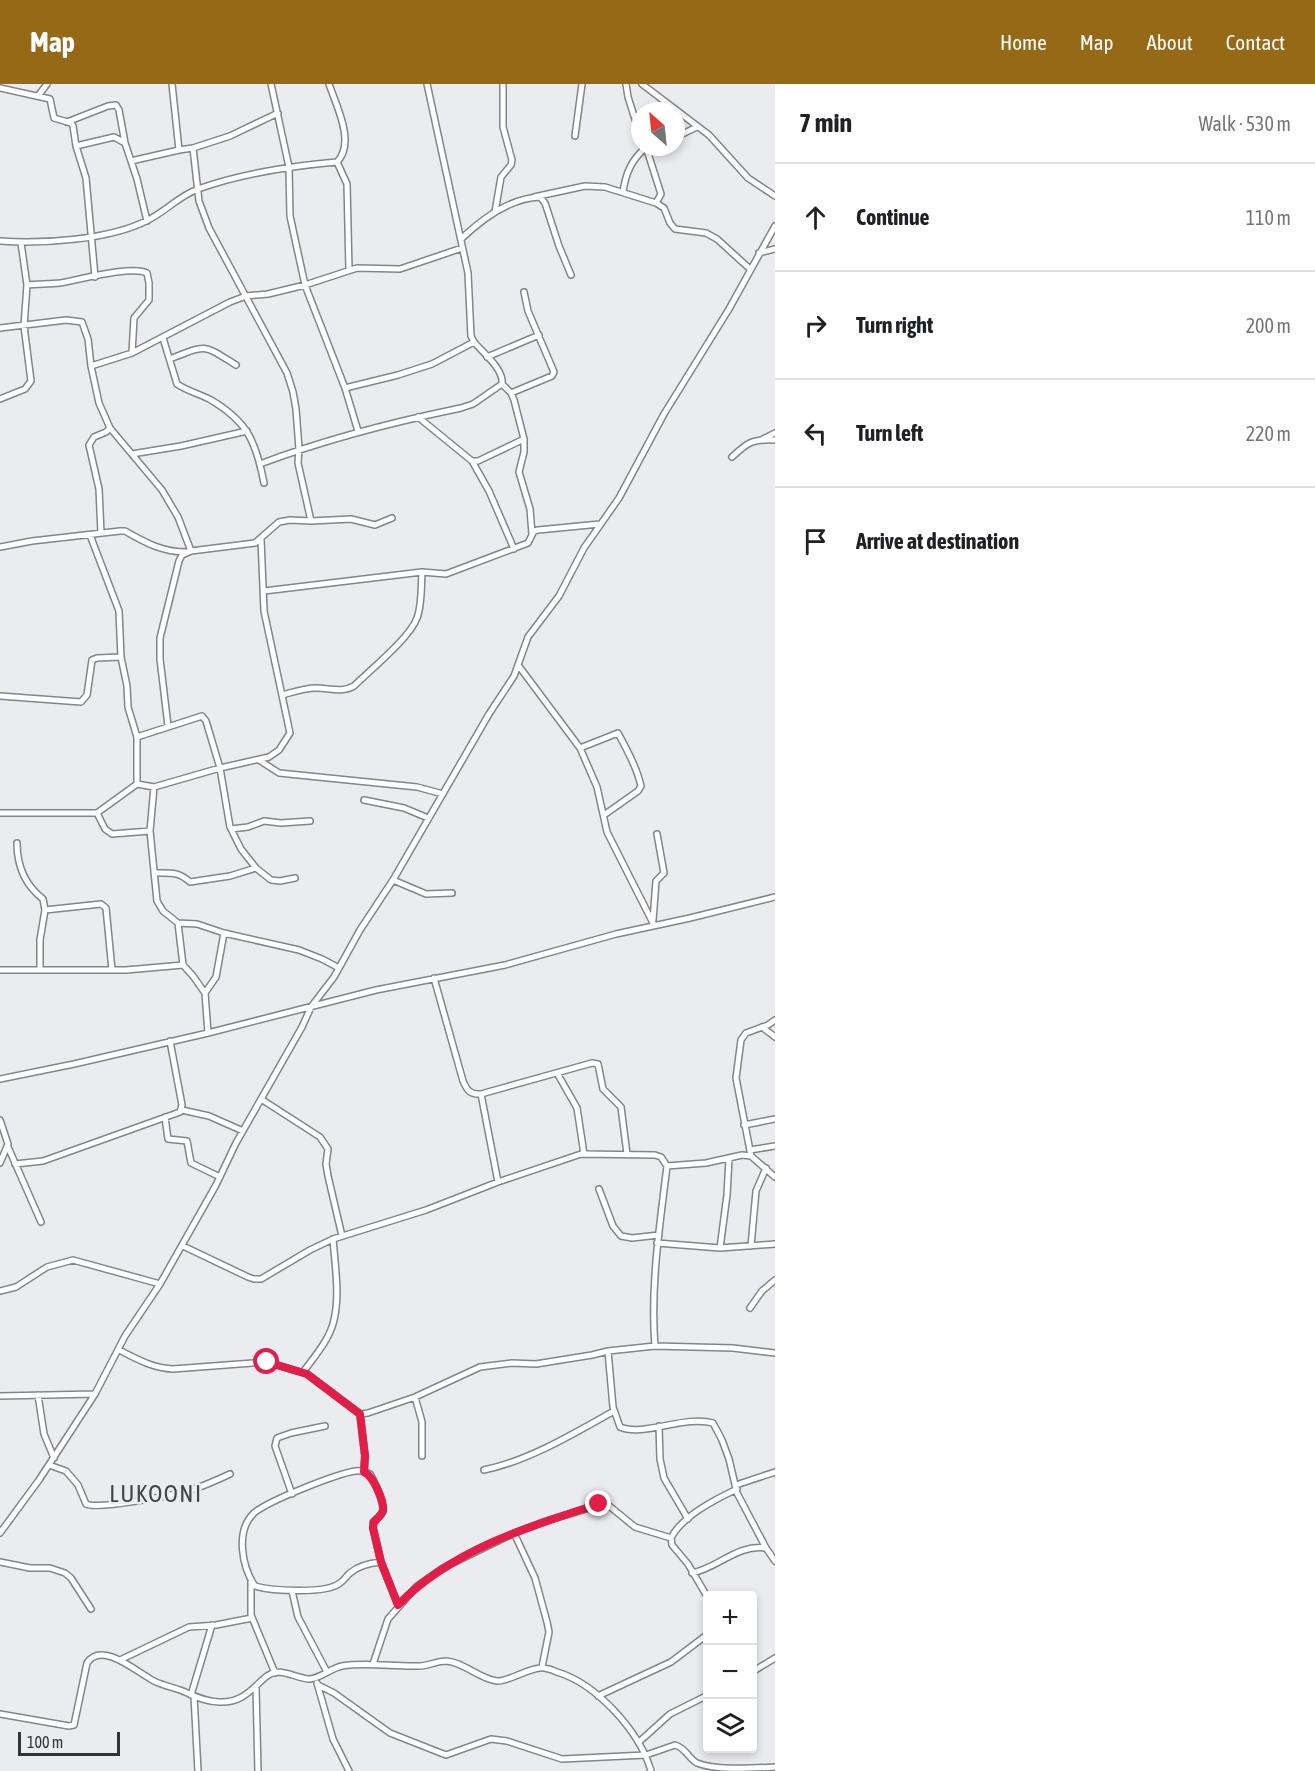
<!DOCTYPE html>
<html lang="en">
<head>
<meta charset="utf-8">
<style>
	:root { --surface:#fff; --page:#f2f2f2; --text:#202124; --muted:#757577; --line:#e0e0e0; --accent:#966916 }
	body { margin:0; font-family:"Asap Condensed",sans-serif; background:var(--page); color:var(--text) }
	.controls { position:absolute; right:18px; bottom:18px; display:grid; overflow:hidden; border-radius:6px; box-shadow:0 3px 9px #0003 }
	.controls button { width:54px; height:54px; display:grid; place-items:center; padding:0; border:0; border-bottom:2px solid var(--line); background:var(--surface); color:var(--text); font:30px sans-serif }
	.compass { position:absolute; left:631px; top:18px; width:54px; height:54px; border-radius:50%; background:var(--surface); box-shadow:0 3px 9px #0003; rotate:333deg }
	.scale { position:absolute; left:18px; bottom:15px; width:102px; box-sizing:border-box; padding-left:6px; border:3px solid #323334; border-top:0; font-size:16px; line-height:21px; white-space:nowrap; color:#323334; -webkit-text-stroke:4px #eaecf0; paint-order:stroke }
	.stop { position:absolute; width:18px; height:18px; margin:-14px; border:4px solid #e11d48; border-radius:50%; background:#fff }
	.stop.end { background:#e11d48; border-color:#fff; box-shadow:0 2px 6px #0008 }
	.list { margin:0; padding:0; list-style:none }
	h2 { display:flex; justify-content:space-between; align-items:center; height:78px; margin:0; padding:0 24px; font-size:26px }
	h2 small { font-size:20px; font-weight:400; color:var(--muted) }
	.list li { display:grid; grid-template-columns:39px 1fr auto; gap:18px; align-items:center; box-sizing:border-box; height:108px; padding:0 24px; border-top:2px solid var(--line) }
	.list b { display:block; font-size:22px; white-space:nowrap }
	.list em { font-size:20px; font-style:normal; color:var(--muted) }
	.icon { flex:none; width:33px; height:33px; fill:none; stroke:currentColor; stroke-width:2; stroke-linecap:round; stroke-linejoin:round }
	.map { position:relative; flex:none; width:775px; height:1687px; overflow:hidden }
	header { display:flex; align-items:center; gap:36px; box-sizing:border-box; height:84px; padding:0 30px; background:var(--accent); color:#fff }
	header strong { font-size:28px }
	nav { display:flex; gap:33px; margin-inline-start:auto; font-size:21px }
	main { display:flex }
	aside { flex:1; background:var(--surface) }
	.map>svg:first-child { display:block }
</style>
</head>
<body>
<header>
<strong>Map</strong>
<nav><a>Home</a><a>Map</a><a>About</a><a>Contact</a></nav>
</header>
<main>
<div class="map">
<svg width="775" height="1687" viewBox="0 0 775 1687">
	<rect width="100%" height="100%" fill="#eaecf0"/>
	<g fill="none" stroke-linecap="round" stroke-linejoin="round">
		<defs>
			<path id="street" d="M172,0l7,66
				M271,0l18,83 1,49 15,69 40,103 13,43
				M626,0l2,13 12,38
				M642,0l67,51 39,43 27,18
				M0,4l50,11 4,19 17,5 2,3 3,20 10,32 9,99
				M38,12l9,-12
				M67,38l41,-16 8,-1 3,5 6,33 12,36 10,42
				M575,52l7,-52
				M676,53l21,-10
				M76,62l38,-9 11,6
				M646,63l15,47 -5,9
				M650,63h6
				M193,64l6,53 10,27 78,145 6,19 3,17 3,40 -1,14 13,58
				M131,77l48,-11 14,-2 37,-12 48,-23
				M337,78l10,22 2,86
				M623,108c3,-20 8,-31 23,-45
				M534,113l51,-11 20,1 51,16 8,5 6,15 5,6 31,4 11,6 33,30
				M495,128l6,-35 10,-12 1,-5 -9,-33v-43
				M461,155c21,-20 49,-41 79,-42l5,6 14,43 12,29
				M0,157c42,3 110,-1 148,-21 18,-9 31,-24 50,-31 45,-16 92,-23 139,-27 19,-19 -1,-57 -8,-78
				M759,169l16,-4
				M27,201c11,-1 22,-1 33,-2 18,-3 72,-18 87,-10l2,10v17l-15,18 -2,35
				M0,244l66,-8 16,2 6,17 3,27
				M163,254l14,46c10,7 23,10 34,16 37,22 45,42 53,83
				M487,273l52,-22
				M170,275c38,-15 32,-15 66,6
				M502,300l9,9 3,7 10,39v13l-5,20 11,37 2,25
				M345,304l53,-13 34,-11 42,-22
				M511,309l41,-17 2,-4 -26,-61 -4,-19
				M0,315l25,-10 6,-8 -7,-55 3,-41 -6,-42
				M418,333l54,44h6l46,-22
				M110,344l52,62 16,27 13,34
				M763,355l12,-6
				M132,370l49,-8 66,-15
				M732,373c16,-15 20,-18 43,-17
				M472,377l17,30 25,58
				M260,380c66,-25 133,-42 201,-56l12,-4 29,-20c2,-15 -19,-31 -28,-42l-3,-6 -3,-63 -41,-189
				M101,449l-2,-44 -10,-44 5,-8 12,-5 4,-4 -11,-25 -8,-37 41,-13 98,-51 16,-6 22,-2 37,-9 52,-17 43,1 62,-21
				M0,463l32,-6 88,-10h5c21,12 37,21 62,21
				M264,507l158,-19 24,2 82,-31 6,-12 4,-1 62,-6
				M518,581l62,83 17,39 10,45 47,93
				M282,611c11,-3 23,-7 34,-7 13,0 26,5 38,-2 16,-16 56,-48 63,-68 5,-13 4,-31 5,-46
				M0,612l81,6 6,-7 5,-35 5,-2 24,-1
				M168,642l-8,-67v-21l19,-77 3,-6 9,-4 64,-8 24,-21 11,-2 21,1 40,-2 24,6 17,-7
				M137,653l65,-21 4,5 14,47 10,59 11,22 15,19 15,12 9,1 15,-3
				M580,664l38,-15c9,17 19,35 23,53l-3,5 -34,24
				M259,676l20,13 138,14 26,7
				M137,700l17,3 66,-19 49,-11 10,-7 11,-17 -26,-122 -3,-72
				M154,703l-4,44 7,70 6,10 15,12 19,1 27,9 75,17 23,9 17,9
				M364,716l40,8 24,10
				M0,729h97l40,-29v-47l-9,-30 -1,-21 -6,-29 -2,-46 -29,-76
				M97,729l8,16 7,5 38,-3
				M231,745l17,-2 16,-6 17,2 29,-2
				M17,759c0,22 8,42 26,56l2,11 -5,30v29
				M154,789c16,0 24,-2 36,9l40,-6 26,-8
				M393,796l33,14 26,-1
				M45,826l56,-6 5,4 6,62
				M653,836l3,-39 8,-8 -7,-39
				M178,839l5,42
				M0,886h126l57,-5 10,11 12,17 3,40
				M434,894l29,103c4,9 7,14 18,13l111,-31 6,1 5,25 18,18 6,47
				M205,909l11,-16 8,-44
				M762,943l13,10
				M557,989l20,35 7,46
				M0,995l74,-15 134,-31 168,-43 129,-25 111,-31 74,-16 85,-21
				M481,1010l17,88
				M261,1015l59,38 8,12 -2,15 2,12 14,60
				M182,1026l27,6 34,15
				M165,1033l3,22 19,2 4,22 29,14
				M0,1036l8,24 -8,19
				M744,1041l31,-6
				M8,1063l33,75
				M750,1066l25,-4
				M751,1072l-15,-78 5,-38 5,-7 22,-8 7,-5
				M15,1080l28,-3 137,-49 2,-7 -12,-64
				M599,1105l14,37 8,10 11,2 27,-3
				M657,1159l63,5 55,-4
				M183,1162l65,31 6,2h7l49,-29 23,-11 93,-29 72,-28 83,-28 74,1 6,2 6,9 39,-3 36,-8 9,1 24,21
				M751,1162l5,-55 10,-23
				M720,1164l7,-53 2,-36
				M0,1207l16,-4 31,-20 26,-7 87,24
				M750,1224l12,-17 13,-11
				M655,1262c-5,-59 5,-122 12,-180
				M119,1266c18,9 33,18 54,19l94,-7 40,12 53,40 8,-1 47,-16 65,-30 32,-4 24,1 56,-9 16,-4 47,-5 78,2 42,5
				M608,1267l5,56 7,20c23,10 65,-12 93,-4l9,17 7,19 8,34 29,55
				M303,1288c12,-16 27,-33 31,-52 6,-25 1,-55 -1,-81
				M38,1311l6,39 10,24
				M0,1312l95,-2
				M415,1313l7,25v34
				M360,1330l5,42 -1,15
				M659,1342l1,33 4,19 24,41
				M49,1381l17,6 12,14 8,19c12,6 88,-9 105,-14 13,-4 26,-10 39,-16
				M484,1386c44,-9 91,-37 130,-59
				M736,1401l39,-13
				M292,1410l-17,-48 2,-8 14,-5 34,-7
				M0,1449l39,-53 56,-86 30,-58 35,-52 56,-99 20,-42 66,-116 9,-20 23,-30 26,-47 33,-50 96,-166 25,-38 14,-39 31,-41 25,-48 35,-50 45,-84 65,-105 46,-83
				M514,1449l21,45 12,44 2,10 -7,35
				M0,1478l30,6h20l15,5 6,5 20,31
				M381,1478c-11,1 -23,4 -31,11 -4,3 -6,8 -10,10 -13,11 -68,8 -85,3 -13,-19 -20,-55 -1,-73 14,-12 84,-40 102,-42 5,-1 9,1 14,3 4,6 14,29 13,37 -1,4 -7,8 -10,11v6l8,34 17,43
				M692,1489c26,-5 45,-29 74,-25l9,13
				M251,1498v33l24,58
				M292,1507l6,26 29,55
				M708,1514l-20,-34 -16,-19 -1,-7c11,-22 45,-39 66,-49
				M120,1576l69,-33 27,-2 36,-7
				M373,1580l15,-45 29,-33 26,-18 71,-35 32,-12 57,-17 5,1 27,22 36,11
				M752,1588l23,-14
				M317,1599l16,56 16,32
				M318,1601l16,8 56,40 56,22 45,-16 16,2 55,18 84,-4 29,-10c11,3 13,13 22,18 20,8 56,5 78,4
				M256,1603l2,84
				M191,1611l21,-70
				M194,1612l4,75
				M598,1612l73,-34 37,-28
				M0,1630l69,12 5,-1 13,-62c15,-23 51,10 67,18 8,4 17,6 26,9 13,5 25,12 39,12 32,2 41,-29 58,-30 11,0 21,6 32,7 11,0 22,-11 33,-13 26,-4 52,1 77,0 9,0 18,-5 27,-5 18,1 33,18 51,20 10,1 30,-12 43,-13 5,-1 12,2 17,4 40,12 83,60 94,99
				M639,1658l31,-28 38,-19"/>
		</defs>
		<use href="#street" stroke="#838589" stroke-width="8"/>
		<use href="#street" stroke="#fff" stroke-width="5"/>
	</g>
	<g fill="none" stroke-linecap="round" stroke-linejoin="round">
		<path stroke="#e11d48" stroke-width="8" d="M267,1278l40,12 53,40 5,42 -1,16c9,4 20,28 19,38 -1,5 -6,9 -9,12l-1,6 8,34 17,43c52,-54 131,-79 201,-101"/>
	</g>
	<g text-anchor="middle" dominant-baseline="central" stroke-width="5" stroke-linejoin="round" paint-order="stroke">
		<g font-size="24" letter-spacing="1.5" fill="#424448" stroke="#eaecf0">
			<text x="156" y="1409">LUKOONI</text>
		</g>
	</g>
</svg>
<div class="controls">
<button>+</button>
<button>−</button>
<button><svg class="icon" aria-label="layers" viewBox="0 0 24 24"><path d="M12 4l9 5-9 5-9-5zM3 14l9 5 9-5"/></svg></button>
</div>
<svg class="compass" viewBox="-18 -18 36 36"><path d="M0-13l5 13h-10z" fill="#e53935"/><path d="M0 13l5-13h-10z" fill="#757577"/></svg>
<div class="scale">100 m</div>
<div class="stop" style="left:267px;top:1278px"></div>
<div class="stop end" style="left:599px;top:1420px"></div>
</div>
<aside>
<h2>7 min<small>Walk · 530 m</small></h2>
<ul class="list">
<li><svg class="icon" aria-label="ahead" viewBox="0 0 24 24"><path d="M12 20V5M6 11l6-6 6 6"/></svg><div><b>Continue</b></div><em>110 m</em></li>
<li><svg class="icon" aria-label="right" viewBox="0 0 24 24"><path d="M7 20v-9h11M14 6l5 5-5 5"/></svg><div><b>Turn right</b></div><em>200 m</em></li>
<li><svg class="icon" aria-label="left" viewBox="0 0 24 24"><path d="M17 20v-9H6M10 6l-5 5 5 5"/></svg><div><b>Turn left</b></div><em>220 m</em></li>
<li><svg class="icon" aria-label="arrive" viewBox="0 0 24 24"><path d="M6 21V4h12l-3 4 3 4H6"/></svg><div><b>Arrive at destination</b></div></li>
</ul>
</aside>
</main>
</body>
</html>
